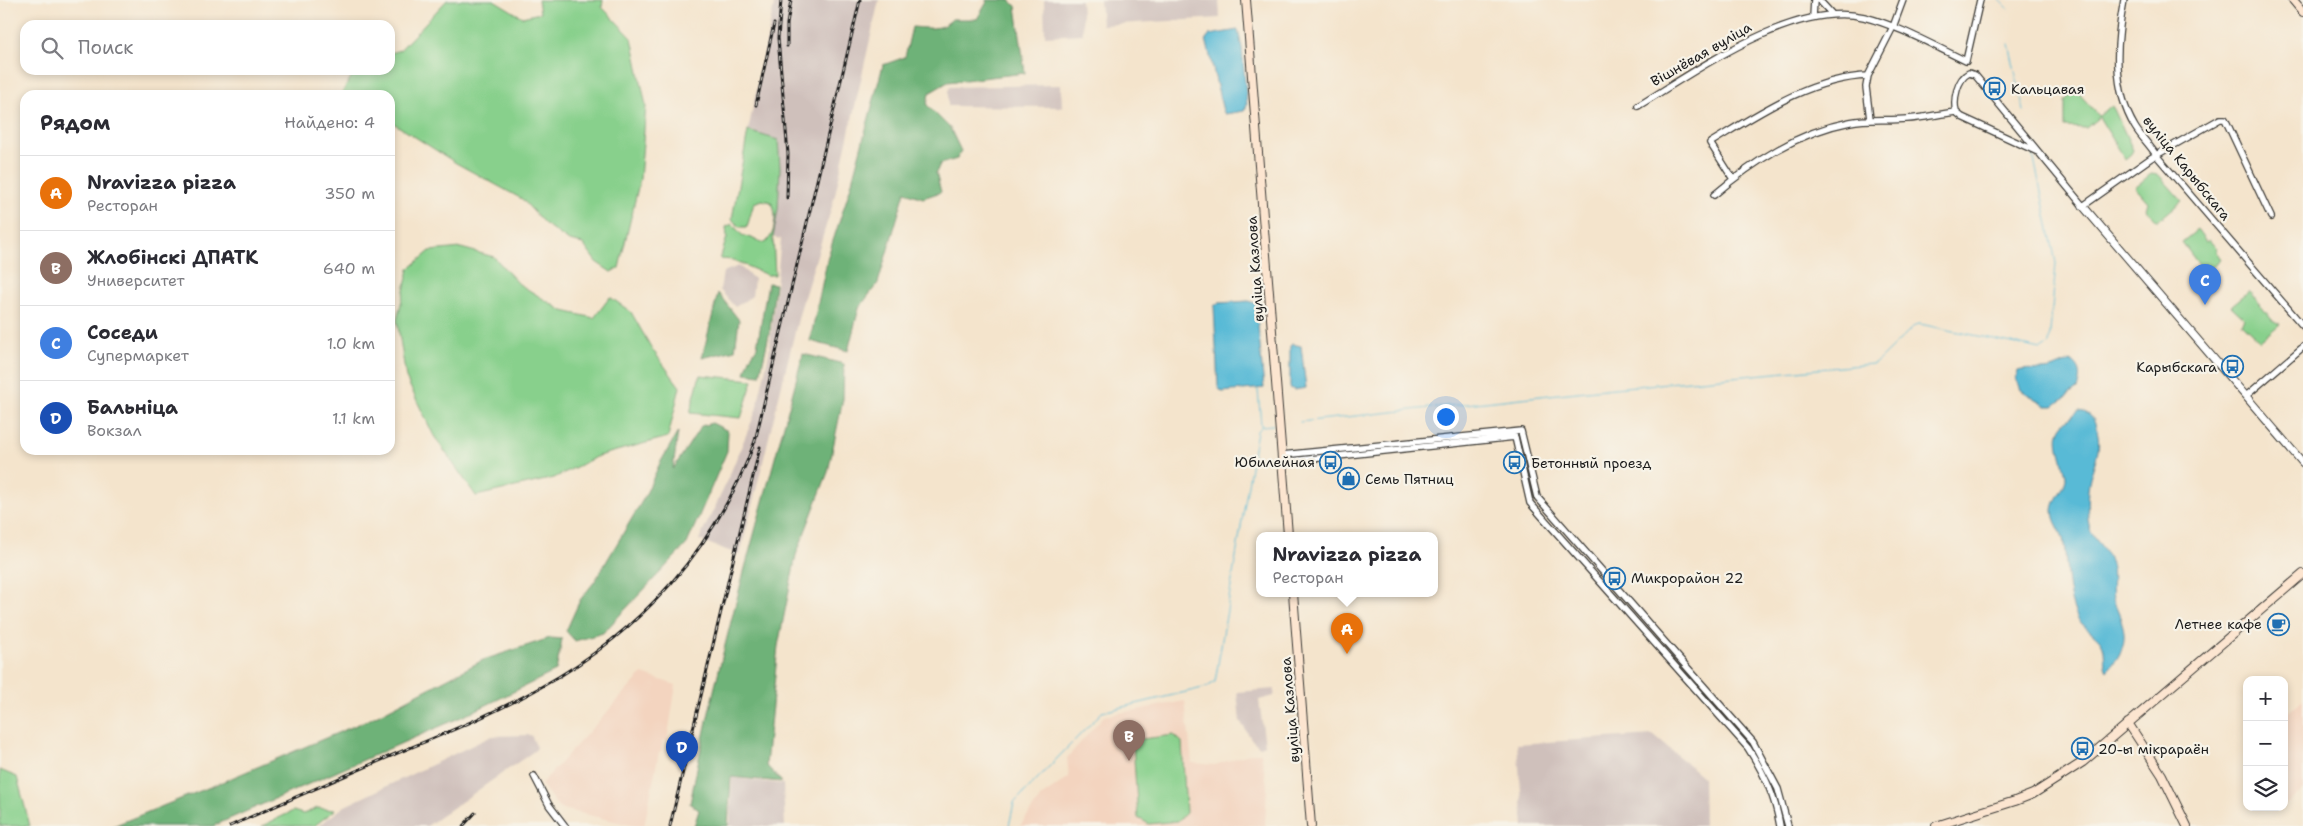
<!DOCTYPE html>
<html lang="ru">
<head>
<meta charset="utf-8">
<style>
	:root { --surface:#fff; --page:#f7f7f7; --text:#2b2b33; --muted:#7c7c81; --line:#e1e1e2; --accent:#0b8043 }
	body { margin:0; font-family:"Shantell Sans",sans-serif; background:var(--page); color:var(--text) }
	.controls { position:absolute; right:15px; bottom:15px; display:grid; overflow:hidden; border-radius:10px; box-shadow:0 2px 8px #0003 }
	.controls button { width:45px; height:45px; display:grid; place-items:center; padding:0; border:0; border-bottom:1px solid var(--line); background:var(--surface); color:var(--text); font:25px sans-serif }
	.you { position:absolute; left:1445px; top:416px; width:18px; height:18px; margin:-12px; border:4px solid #fff; border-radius:50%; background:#1a73e8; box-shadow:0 0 0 8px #1a73e833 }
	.badge { display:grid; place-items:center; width:32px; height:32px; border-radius:50%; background:var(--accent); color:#fff; font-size:16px; font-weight:700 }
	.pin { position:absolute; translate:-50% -41px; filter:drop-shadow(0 1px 2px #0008) }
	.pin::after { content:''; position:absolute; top:26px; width:18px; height:15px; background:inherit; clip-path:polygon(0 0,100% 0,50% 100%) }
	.popup { position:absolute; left:1256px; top:532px; width:182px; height:65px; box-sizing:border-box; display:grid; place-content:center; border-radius:10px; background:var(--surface); filter:drop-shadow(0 1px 4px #0005); font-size:16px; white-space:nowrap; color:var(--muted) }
	.popup b { font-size:19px; color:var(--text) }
	.popup::after { content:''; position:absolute; left:50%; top:100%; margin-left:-10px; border:10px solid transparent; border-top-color:var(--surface) }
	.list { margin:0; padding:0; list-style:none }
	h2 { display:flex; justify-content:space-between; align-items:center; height:65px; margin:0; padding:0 20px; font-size:21px }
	h2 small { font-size:16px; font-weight:400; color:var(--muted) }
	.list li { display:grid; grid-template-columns:32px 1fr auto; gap:15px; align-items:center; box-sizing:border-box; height:75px; padding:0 20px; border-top:1px solid var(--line) }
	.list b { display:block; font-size:19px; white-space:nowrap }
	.list p { margin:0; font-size:16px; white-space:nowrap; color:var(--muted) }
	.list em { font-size:16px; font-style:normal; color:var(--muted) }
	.icon { flex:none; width:28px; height:28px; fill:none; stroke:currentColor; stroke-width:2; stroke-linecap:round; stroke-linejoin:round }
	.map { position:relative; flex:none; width:2303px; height:826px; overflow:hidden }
	.search { position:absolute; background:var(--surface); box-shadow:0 2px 8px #0003; left:20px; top:20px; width:375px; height:55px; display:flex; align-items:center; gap:12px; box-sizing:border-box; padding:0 18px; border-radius:15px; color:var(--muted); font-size:19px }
	.panel { position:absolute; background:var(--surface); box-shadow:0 2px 8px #0003; left:20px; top:90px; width:375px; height:365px; border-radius:15px }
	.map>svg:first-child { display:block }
</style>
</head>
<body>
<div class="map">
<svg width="2303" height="826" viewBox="0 0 2303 826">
	<rect width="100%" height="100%" fill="#f7f3e8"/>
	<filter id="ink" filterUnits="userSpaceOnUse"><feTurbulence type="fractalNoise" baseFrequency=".02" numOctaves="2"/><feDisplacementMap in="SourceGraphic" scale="10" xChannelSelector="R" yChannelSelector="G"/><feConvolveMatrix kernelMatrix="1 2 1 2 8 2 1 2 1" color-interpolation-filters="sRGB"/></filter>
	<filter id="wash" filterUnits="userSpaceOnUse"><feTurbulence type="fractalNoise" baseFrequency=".0096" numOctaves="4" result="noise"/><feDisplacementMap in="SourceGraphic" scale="20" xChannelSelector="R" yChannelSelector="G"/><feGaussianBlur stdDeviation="1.12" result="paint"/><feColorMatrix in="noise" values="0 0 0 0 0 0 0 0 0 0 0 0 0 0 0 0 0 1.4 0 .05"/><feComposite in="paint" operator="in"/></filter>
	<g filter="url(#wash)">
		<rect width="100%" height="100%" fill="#f4e4cc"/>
		<path fill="#f3d4bf" d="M642,674l34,11 -9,56 -4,-1 -2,12h-2l-15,74h-9l-76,-18 -18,-24z
			M2303,699v91l-19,16v-90z
			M1185,701l7,62 23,2 37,-12h9l6,32 -2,41h-245l21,-29 28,-20 -2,-19 37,-42z"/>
		<path fill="#cfc0bb" d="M775,0h104l-46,203 -32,104 -61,248 -41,-15 26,-54 31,-75 13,-57 12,-115 -9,-2 8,-70 -2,-27 -30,-9z
			M1044,0h37l2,34 -38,2z
			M1100,0h119l1,18 -118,7z
			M1061,85l1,22 -114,-1v-15l2,-4z
			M739,266l15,13 -2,17 -17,11 -15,-17 3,-18z
			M1275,689l-1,7 -15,4 6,45 -5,2 -8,-7 -12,-19 -3,-29z
			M531,735l6,13 -3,3 -107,75h-109l27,-20 147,-70z
			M1653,735l50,42 1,49h-180l-7,-82z
			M732,778l51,6 2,42h-55z"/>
		<path fill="#88d08c" stroke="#527654" d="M447,0h47l28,17 18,-4 -2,-13h65l-1,7 30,31 14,68 -6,73 -21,89 -8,4 -15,-10 -13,-18 -14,-3 -24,-17 -23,-25 -66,-36 -66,-42v-26h-49l14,-25h35v-17l10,-3z
			M2075,89l24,27 13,-11 21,45 -2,4 -6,5 -26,-42 -13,11 -21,-1v-26z
			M748,131l30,9 2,27 -2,42 -5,28 2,38h-8l-34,-15 -13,-1 7,-22 -1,-10 6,-3 10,11 23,8c11,-9 13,-29 6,-41l-9,-2 -8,3 -7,24h-8l-7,-8z
			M2151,174l8,1 23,26 -23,19h-3l-10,-11 2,-7 -13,-15z
			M2197,230l9,12 3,-2 8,9 -2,2 6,9 -16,13 -23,-31z
			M461,248l33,9 25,27 44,27 31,7 16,-21 21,15 21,37 28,38 -12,50 -70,19 -44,22 -78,18 -42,-60 -28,-58 -9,-58 12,-51 21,-18z
			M2249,291l23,29 8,4 -20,17 -19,-18 3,-5 -13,-12z
			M700,375l53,5 -12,38 -51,-5z
			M1174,735l8,7 4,71 -8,8 -29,3 -11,-6 -5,-74 9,-5z
			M0,770l17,7 13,49h-30z
			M317,808l18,2 -21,16h-52l31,-15 10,3z"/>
		<path fill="#6eb278" stroke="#45674a" d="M986,0h24l6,6 9,67 -77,9 -19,11 -2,12 23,23 11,23 -4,8 -17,5 -4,9 5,19 -18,6 -18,-6 -27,91 -19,25 -11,43 -38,-10 18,-85 22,-67 33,-124 22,-8 7,-30c15,1 29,4 40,-8h25l10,-17z
			M768,283l7,1 -5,46 -10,45 -15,-2 5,-15 7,-11z
			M718,293l21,27 -4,30 -33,8z
			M803,354l41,10 -1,35 -15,73 -32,83 -18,91 -12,119 16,17 -51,-5 -3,49h-34l5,-16 -9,-6c28,-152 74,-301 113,-450z
			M712,423l16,8 -1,20 -40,93 -84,89 -28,8 -9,-10 14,-31 15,-19 50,-85 15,-33 18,-31 -5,37 28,-43z
			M550,638l12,1 -6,32 -90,44 -253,111h-100l102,-41 153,-65 115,-60z"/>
		<path fill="#58bad6" stroke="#3a6b79" d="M1238,30l4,18 5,57 -3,6 -19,3 -2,-3 -17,-72 3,-4z
			M1249,301l7,3 8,84 -42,4 -4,-5 -4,-81 5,-3z
			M1292,344l9,2 5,42 -12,2 -4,-2v-42z
			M2070,361c11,7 11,16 7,28l-23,17h-8l-25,-16 -5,-11 2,-8c11,-3 14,-1 24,-1 11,0 19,-5 28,-9z
			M2079,411c8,1 14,5 16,13 9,26 -1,35 -6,59 -2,11 -2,23 -1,35 2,23 15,24 22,43 5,12 1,25 3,38 2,7 6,14 8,21 8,21 0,36 -14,51 -5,-8 0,-20 -6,-29 -6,-9 -19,-15 -24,-25 -12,-25 -9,-52 -14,-79 -3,-10 -10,-16 -10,-28 1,-12 12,-21 13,-32 0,-5 -2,-11 -3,-15 -8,-28 -8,-35 16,-52z"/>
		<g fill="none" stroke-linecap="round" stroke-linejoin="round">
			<path stroke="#58bad6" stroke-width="1" d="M2000,0l8,8
				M2009,44l15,67
				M1258,390l3,35
				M1300,422l314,-34 258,-24 6,-3 37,-36 5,-1 121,25 8,-5 7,-81 -23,-109
				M1009,826l5,-23 88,-91 105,-25 8,-5 42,-251 4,-5 12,-1"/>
		</g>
	</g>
	<g filter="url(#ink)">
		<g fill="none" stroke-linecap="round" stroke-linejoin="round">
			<defs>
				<path id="minor" d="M1819,0l12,13
					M2124,0c-8,42 -12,89 11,127 6,10 15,18 21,28l147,171
					M1813,17l1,-17
					M1966,61l14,-61
					M1638,106c58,-35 156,-106 226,-89 35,9 68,28 102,44
					M1870,119l-4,-32 2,-11 25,-49 10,-27
					M2038,152l-76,-35 -6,-5c-3,-12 1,-33 13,-39l6,2 108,131 68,-48 69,-39h5l46,98
					M1733,179l-23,-36c48,-29 100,-65 158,-67
					M1714,195c39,-33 84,-63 136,-73 19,-4 37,-1 57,-3 16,-1 32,-5 49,-7
					M2246,396l57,-49
					M1282,455l239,-24 16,66 216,245 25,47 10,37
					M1282,462l233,-25 15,66 218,245c16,25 27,48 32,78
					M534,776l15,29 16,21"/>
				<path id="tertiary" d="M2083,206l220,257"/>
				<path id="secondary" d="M1246,0l42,535
					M2293,0l10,12
					M1293,593l18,233
					M2128,723l34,52 25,51
					M1936,826l79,-25 18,-7 50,-32 220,-188"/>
			</defs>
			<use href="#minor" stroke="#3c3a36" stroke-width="8"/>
			<use href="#tertiary" stroke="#3c3a36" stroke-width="9"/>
			<use href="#secondary" stroke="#3c3a36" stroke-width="10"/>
			<use href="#minor" stroke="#fff" stroke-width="5.5"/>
			<use href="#tertiary" stroke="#fff" stroke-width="7"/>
			<use href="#secondary" stroke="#fce5d0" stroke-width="8"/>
			<defs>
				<path id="rail" d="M781,0l-3,38 10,116 -1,44
					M787,46v-22l4,-24
					M756,105l18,-81
					M230,826c54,-24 109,-48 163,-71 50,-21 101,-41 148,-68 100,-55 175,-139 214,-246l105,-441
					M463,826l12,-13
					M670,826l90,-379"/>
			</defs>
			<use href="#rail" stroke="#1c1c1c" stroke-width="3"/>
			<use href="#rail" stroke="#f7f3e8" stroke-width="1" stroke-dasharray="4" stroke-linecap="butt"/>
		</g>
	</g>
	<defs>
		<symbol id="bus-ring" viewBox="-11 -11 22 22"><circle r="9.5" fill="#f7f3e8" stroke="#1f6fb2" stroke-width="1.5"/><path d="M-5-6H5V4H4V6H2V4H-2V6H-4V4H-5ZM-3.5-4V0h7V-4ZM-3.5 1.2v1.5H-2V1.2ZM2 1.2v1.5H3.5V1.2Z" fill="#1f6fb2"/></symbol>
		<symbol id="shop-ring" viewBox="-11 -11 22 22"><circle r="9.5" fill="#f7f3e8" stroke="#1f6fb2" stroke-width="1.5"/><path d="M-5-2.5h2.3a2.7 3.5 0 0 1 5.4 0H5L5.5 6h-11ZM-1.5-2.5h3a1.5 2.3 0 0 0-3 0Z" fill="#1f6fb2"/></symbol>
		<symbol id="cafe-ring" viewBox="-11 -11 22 22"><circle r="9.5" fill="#f7f3e8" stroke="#1f6fb2" stroke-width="1.5"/><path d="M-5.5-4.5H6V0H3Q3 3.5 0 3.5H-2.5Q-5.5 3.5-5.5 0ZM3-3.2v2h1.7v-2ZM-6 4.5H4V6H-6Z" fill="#1f6fb2"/></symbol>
	</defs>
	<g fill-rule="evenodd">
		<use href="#bus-ring" x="1982" y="76" width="25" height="25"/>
		<use href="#bus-ring" x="2220" y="354" width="25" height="25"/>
		<use href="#bus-ring" x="1318" y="450" width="25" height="25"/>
		<use href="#bus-ring" x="1502" y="450" width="25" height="25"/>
		<use href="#shop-ring" x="1336" y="466" width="25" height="25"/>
		<use href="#bus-ring" x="1602" y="566" width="25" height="25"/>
		<use href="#cafe-ring" x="2266" y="612" width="25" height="25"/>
		<use href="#bus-ring" x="2070" y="736" width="25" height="25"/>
	</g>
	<g text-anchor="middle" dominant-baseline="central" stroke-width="4.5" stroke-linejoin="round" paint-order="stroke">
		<g font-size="14" fill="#1c1c1c" stroke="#f7f3e8">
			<text transform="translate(1701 54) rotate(-30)">Вішнёвая вуліца</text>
			<text transform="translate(2187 168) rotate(51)">вуліца Карыбскага</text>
			<text transform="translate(1255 269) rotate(-94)">вуліца Казлова</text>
			<text transform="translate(1290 710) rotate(-95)">вуліца Казлова</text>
		</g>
		<g font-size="14" fill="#1c1c1c" stroke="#f7f3e8" text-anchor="start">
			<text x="2011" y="89">Кальцавая</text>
			<text x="2217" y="367" text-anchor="end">Карыбскага</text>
			<text x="1315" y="462" text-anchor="end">Юбилейная</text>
			<text x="1531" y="463">Бетонный проезд</text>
			<text x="1365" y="479">Семь Пятниц</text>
			<text x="1631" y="578">Микрорайон 22</text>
			<text x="2262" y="624" text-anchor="end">Летнее кафе</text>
			<text x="2098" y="749">20-ы мікрараён</text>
		</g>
	</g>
</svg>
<div class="controls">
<button>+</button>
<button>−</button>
<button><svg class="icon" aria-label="layers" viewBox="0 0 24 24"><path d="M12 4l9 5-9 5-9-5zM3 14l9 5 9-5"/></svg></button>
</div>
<div class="you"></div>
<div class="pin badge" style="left:1347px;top:654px;background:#e8710a">A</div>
<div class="popup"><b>Nravizza pizza</b>Ресторан</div>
<div class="pin badge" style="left:1129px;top:761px;background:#8d6e63">B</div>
<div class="pin badge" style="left:2205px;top:305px;background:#3f7fe0">C</div>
<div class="pin badge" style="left:682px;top:772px;background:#1a4fb4">D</div>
<div class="search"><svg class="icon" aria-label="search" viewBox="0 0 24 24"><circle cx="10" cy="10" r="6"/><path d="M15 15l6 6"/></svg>Поиск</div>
<section class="panel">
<h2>Рядом<small>Найдено: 4</small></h2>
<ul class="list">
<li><span class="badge" style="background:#e8710a">A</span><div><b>Nravizza pizza</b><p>Ресторан</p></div><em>350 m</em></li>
<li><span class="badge" style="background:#8d6e63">B</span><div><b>Жлобінскі ДПАТК</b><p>Университет</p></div><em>640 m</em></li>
<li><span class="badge" style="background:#3f7fe0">C</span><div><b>Соседи</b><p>Супермаркет</p></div><em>1.0 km</em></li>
<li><span class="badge" style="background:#1a4fb4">D</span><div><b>Бальніца</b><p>Вокзал</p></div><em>1.1 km</em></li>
</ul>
</section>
</div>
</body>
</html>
